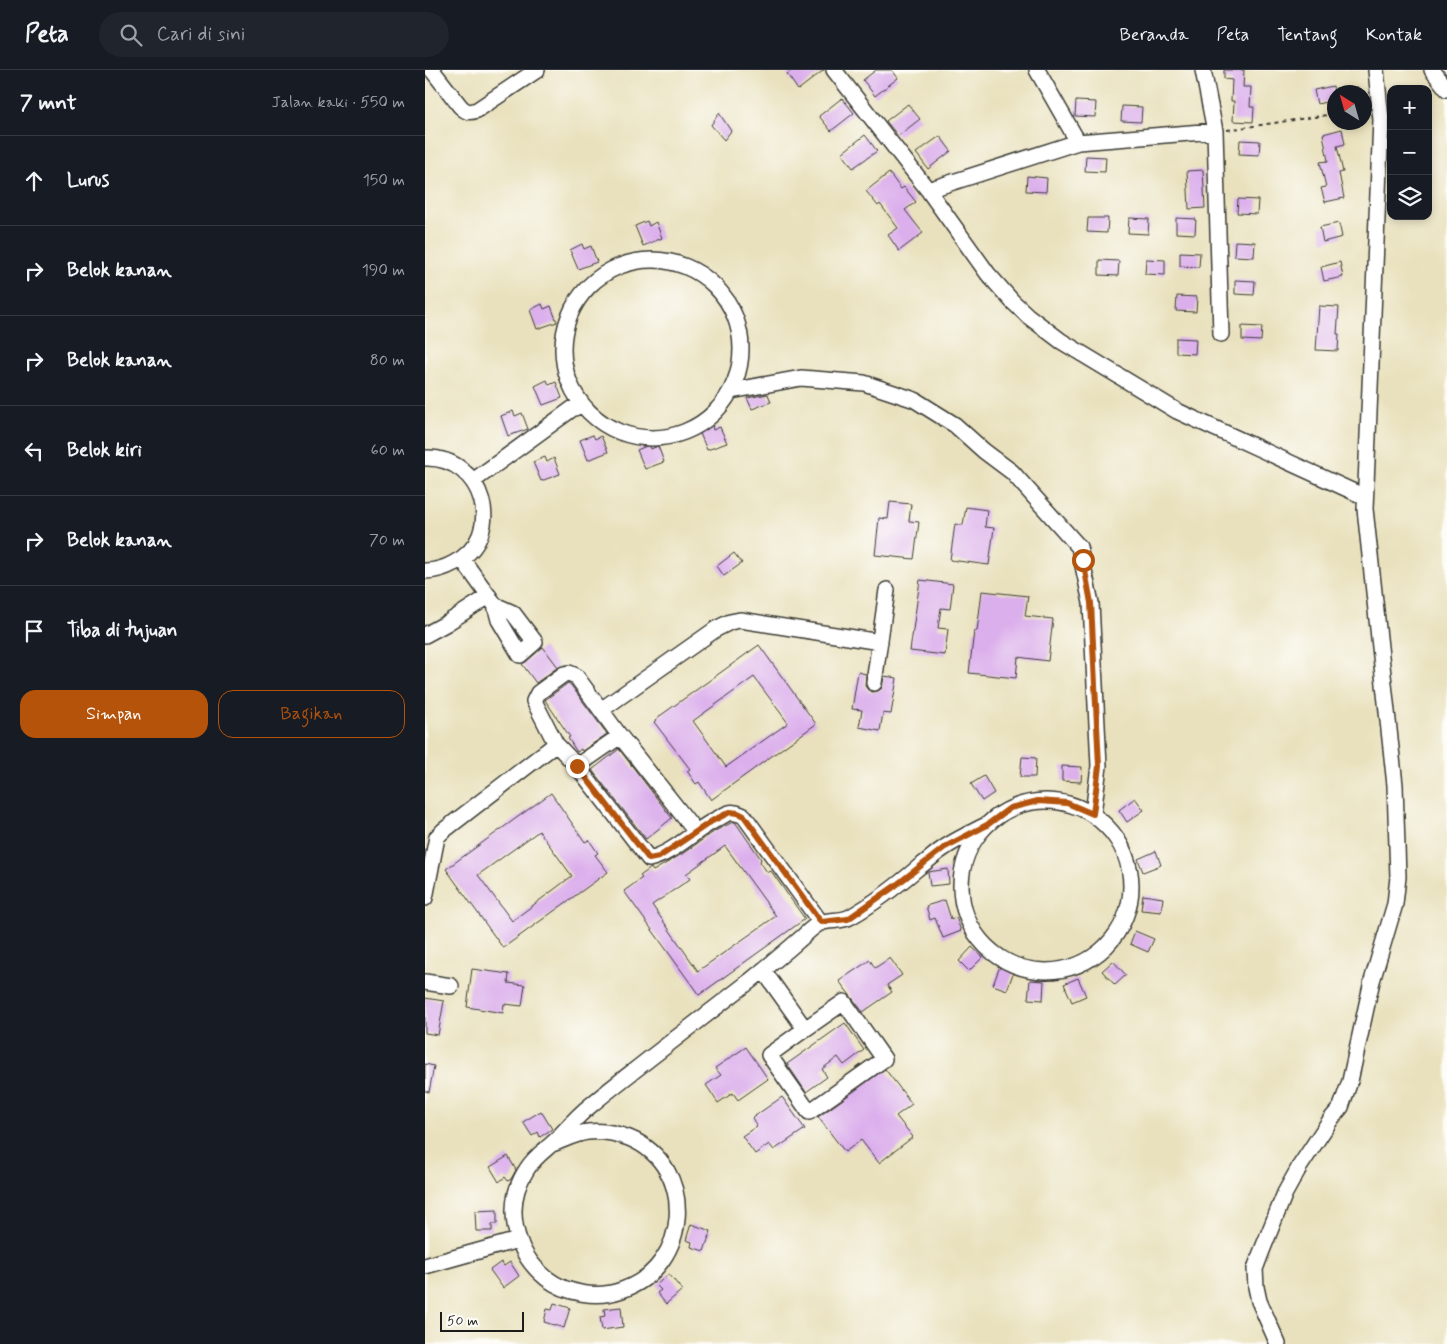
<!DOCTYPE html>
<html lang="id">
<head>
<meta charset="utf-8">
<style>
	:root { --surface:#171b24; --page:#20242c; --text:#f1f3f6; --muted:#9ea1a6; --line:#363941; --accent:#b45309 }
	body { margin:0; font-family:Mynerve,sans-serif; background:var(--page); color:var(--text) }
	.controls { position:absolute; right:15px; top:15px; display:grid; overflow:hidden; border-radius:10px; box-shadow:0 2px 8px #0003 }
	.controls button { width:45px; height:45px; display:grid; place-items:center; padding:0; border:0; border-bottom:1px solid var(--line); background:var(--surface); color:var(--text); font:25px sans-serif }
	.compass { position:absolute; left:902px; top:15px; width:45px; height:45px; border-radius:50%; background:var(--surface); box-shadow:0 2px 8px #0003; rotate:323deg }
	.scale { position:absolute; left:15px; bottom:12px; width:84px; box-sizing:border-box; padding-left:5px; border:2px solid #1c1c1c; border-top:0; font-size:14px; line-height:18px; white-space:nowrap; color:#1c1c1c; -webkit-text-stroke:4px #fdfcf7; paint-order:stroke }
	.stop { position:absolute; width:15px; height:15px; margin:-11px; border:4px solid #b45309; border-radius:50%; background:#fff }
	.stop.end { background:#b45309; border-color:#fff; box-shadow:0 1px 5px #0008 }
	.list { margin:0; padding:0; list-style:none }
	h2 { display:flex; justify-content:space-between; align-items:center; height:65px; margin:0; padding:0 20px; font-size:21px }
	h2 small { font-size:16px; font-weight:400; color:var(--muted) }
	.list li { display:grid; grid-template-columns:32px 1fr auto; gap:15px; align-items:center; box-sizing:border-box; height:90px; padding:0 20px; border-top:1px solid var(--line) }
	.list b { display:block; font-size:19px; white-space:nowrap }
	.list em { font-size:16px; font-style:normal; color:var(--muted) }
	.actions { display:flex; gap:10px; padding:15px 20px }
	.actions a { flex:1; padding:11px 0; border:1px solid var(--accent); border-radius:15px; text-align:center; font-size:18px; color:var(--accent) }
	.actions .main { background:var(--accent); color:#fff }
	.icon { flex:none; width:28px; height:28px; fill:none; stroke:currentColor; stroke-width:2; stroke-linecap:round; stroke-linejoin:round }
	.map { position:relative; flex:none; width:1022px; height:1274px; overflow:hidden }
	header { display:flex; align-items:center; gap:30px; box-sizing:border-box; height:70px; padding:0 25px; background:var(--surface); border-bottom:1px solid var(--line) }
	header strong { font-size:24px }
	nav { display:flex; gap:28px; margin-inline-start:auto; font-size:18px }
	.search { width:350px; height:45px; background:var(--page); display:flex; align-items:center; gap:12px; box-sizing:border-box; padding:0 18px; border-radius:28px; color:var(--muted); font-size:19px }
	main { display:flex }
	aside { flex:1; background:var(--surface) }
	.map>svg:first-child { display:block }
</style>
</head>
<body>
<header>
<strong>Peta</strong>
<div class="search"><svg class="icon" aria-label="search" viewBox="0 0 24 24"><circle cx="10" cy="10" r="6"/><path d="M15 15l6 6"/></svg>Cari di sini</div>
<nav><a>Beranda</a><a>Peta</a><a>Tentang</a><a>Kontak</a></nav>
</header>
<main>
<aside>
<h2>7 mnt<small>Jalan kaki · 550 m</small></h2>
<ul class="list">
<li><svg class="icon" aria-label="ahead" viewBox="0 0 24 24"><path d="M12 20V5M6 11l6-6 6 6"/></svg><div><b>Lurus</b></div><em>150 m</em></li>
<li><svg class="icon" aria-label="right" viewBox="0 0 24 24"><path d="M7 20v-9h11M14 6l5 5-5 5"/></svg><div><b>Belok kanan</b></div><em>190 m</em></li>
<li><svg class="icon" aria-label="right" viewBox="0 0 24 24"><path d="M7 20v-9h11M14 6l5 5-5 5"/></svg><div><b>Belok kanan</b></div><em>80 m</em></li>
<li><svg class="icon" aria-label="left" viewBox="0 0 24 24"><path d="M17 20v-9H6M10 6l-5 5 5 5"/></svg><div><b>Belok kiri</b></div><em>60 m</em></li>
<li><svg class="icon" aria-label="right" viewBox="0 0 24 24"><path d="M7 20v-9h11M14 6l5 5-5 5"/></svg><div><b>Belok kanan</b></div><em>70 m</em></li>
<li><svg class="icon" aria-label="arrive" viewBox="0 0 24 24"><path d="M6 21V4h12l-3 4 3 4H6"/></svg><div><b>Tiba di tujuan</b></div></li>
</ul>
<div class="actions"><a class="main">Simpan</a><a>Bagikan</a></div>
</aside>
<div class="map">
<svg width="1022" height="1274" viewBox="0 0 1022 1274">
	<rect width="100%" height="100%" fill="#fdfcf7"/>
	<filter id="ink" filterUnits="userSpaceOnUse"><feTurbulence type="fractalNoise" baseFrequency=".02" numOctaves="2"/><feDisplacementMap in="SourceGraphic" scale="10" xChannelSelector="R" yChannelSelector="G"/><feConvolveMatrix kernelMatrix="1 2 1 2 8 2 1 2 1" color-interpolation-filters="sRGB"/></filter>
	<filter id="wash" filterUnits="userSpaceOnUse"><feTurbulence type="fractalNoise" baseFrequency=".0096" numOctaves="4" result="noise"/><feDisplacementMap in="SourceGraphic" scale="20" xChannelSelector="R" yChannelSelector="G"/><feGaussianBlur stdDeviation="1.12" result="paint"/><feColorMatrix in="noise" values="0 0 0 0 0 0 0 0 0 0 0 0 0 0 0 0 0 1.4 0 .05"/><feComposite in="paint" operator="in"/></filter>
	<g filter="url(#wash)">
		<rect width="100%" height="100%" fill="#e9e1bd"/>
		<g id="blocks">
			<path fill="#dbafec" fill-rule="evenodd" d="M367,0h32l-26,20 -11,-16z
				M451,0h16l6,8 -23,18 -12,-16z
				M799,0h20l-1,17h8l-1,20h4l-1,15 -20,-1 1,-20h-3l1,-21 -8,-1z
				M908,16l2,14 -18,4 -3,-14z
				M417,28l12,15 -23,18 -12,-15z
				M651,31l20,1 -1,15 -20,-1z
				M483,34l12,15 -22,17 -12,-15z
				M697,36l20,1 -1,15 -20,-1z
				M294,43l12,18 -7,9 -13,-15z
				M917,59l3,15 -8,2 6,26 -4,1 5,25 -19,4 -4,-14 5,-1 -6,-25 8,-1 -5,-27z
				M440,65l12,16 -24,17 -11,-15z
				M515,66l11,15 -23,18 -12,-16z
				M815,70l20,1 -1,14 -20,-1z
				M661,86l20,1 -1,15 -20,-1z
				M778,100l2,38 -16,1 -2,-38z
				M464,103l12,16 3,-2 12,15 -11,8 18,23 -24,18 -11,-16 10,-7 -18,-24 -2,2 -12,-15z
				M602,106l20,2 -1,14 -20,-1z
				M813,129l20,1 -1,14 -20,-1z
				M663,148h20l-1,15 -20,-1z
				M704,148l20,1 -1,15 -20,-1z
				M751,148l20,1 -1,15 -19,-1z
				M222,151l2,5 7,-4 6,16 -19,8 -8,-20z
				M914,153l3,14 -19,5 -3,-15z
				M810,171l20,1 -1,15 -20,-1z
				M157,174l2,5 7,-3 6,16 -19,7 -8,-19z
				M755,182l20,1 -1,14 -19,-1z
				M721,189l19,1v15l-20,-1z
				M674,190l20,1 -1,15 -19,-1z
				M915,192l3,15 -19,4 -3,-14z
				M810,210l20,1 -1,14 -19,-1z
				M752,226l20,1 -1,15 -20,-1z
				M117,234l2,5 7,-3 6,16 -20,7 -7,-19z
				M894,236l20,1 -2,27h2l-1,17 -22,-1z
				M817,256l20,1 -1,14 -19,-1z
				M751,268l20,1 -1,15 -19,-1z
				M122,310l2,5 7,-3 6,16 -19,7 -8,-19z
				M343,324l3,8 -19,7 -5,-11z
				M88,341l2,5 7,-3 6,16 -20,7 -7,-20z
				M287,355l1,5 7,-3 7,16 -20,7 -8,-19z
				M168,365l2,4 6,-3 7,16 -20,8 -8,-20z
				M224,375l2,4 7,-3 6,16 -19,7 -8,-19z
				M120,387l2,5 7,-4 6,16 -19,7 -8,-19z
				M465,432l21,2 -2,17 10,1 -5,37 -39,-4 4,-37 9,1z
				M541,437l21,3 -2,17 9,1 -5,37 -39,-5 5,-36 8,1z
				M309,483l8,10 -18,13 -7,-10z
				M495,510l33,4 -3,25 -9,-1 -3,20 10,1 -3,26 -35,-4z
				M557,521l46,5 -3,20 28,3 -5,42 -30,-4 -2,21 -47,-5 5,-42h3z
				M334,575l57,79 -105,76 -12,-18 -3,2 -9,-13 3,-2 -36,-47 3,-3v-1zM329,607l34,46 -62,44 -33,-46z
				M118,577l15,20 -22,16 -14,-19 4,-2z
				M433,602l8,2 -1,12 3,4 4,2 6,-1 4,-3 2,-12 13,2 -6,36 -8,-1 -3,18 -21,-4 3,-17 -10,-1z
				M143,613l2,1 37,50 -25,17 -1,-2 -4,3 -9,-14 2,-1 -25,-37z
				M194,679l53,69 -26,21 -54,-69z
				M597,687l14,1 -1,19h-15z
				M637,696l20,1 -1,15 -19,-1z
				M559,706l10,17 -12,8 -11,-17z
				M126,723l34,49 4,-2 9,13 -3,2 13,17 -105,76 -57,-79zM114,761l33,45 -60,45 -34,-46z
				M710,728l9,12 -17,12 -8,-12z
				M308,752h2l26,37 -1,3 7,10 4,-1 34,48 -106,76 -75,-104 18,-13 -2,-2 11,-8 2,3 29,-17 33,-23zM300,776l51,70 -78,55 -46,-66 38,-26 -4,-5z
				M731,781l5,14 -18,7 -5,-13z
				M523,799l1,15 -19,2 -2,-14z
				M718,825l20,3 -2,14 -20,-2z
				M520,830l6,19 5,-2 5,14 -18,7 -8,-20 -5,2 -4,-14z
				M710,861l19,8 -6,13 -18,-8z
				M547,877l11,10 -14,14 -10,-10z
				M465,888l12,17 -15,10 5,7 -29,20 -24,-31 31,-21 5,8z
				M688,891l13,14 -11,10 -13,-14z
				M575,896l14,5 -7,19 -14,-5z
				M47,899l37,5 -1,9 17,2 -3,21 -18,-2 -1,9 -36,-6z
				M653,908l8,18 -14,6 -8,-18z
				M605,910l14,1 -1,19 -15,-1z
				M0,928l19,3 -6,34 -13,-2z
				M420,953l19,27 -20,15 -6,-8 -16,12 5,8 -21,15 -19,-28z
				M321,977l22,32 -30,21 -5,-7 -15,10 -12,-18 15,-10 -6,-7z
				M0,994l9,2 -5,26 -4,-1z
				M460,999l27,35 -16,12 17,21 -34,26 -18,-23 -16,12 -27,-35z
				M357,1027l23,32 -31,21 -5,-6 -14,10 -13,-18 15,-10 -5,-8z
				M116,1041l11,18 -12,8 -2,-5 -6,4 -9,-14z
				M83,1086l8,14 -5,9 -3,2 -3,-4 -6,5 -9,-15z
				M72,1140v14h-5v7h-16l-1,-20z
				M266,1154l20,7 -7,20 -13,-4 1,-5 -6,-2z
				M76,1192l3,4 6,-4 9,14 -16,12 -13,-18z
				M244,1204l13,16 -16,14 -9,-11 4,-3 -5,-5z
				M129,1233l16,5 -6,20 -20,-6 3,-13 5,1z
				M196,1237l2,20 -21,3 -2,-13 5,-1 -1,-7z"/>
		</g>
	</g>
	<g filter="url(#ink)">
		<use href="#blocks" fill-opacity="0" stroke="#3b3a34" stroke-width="1"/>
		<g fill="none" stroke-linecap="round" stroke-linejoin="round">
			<defs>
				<path id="minor" d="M7,0l28,36c6,6 9,7 17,4l60,-40
					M409,0l94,120 60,84 24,27 16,15 33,25 116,70 188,86
					M612,0l41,72
					M778,0l12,61 6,203
					M1007,0l15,19
					M503,120l150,-48 137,-11
					M138 279a89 89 0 1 1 178 0a89 89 0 1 1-178 0Z
					M306,321l70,-13 63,5 51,17 40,25 29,26 28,21 67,75 12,56 8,163 -6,48
					M0,388c59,-2 82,78 29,105 -9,5 -19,8 -29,8
					M48,411l99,-72 10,-4
					M37,489l33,46 18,8 22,29 -15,13 -21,-35 -4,-15
					M0,565l22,-12 42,-27
					M449,613l13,-93
					M176,640l115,-81 14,-7 10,-2 140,22
					M152,696l43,-30
					M536 816a85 85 0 1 1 170 0a85 85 0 1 1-170 0Z
					M271,762l-76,-96 -44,-60 -7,-3 -5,1 -26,19 -4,8 22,43 21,22 72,93c26,-6 46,-30 70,-41 3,-2 7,-4 10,-5 6,-2 10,1 15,3l77,107
					M0,828l12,-61 6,-6 113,-87
					M338,900l42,59 39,-27 40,57 -75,53 -40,-57 36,-26
					M0,912l26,4
					M127,1074c12,-4 24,-11 36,-12 14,-2 28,1 41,6 69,28 62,129 -7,152 -25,9 -55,4 -76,-12 -32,-26 -43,-73 -19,-109 8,-13 20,-20 30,-30 11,-12 21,-24 34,-34 19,-16 39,-31 58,-46 34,-26 67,-52 101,-78 16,-13 33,-27 49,-41 6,-5 13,-13 21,-17 9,-4 21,-1 30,-6 25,-14 48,-32 69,-50 9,-6 17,-14 25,-19 13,-9 29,-16 42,-23
					M0,1196l93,-26
					M853,1274l-19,-43 -3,-14 -1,-18 6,-16 24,-60 15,-27 31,-47 10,-12 9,-26 22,-100 23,-77 3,-27 -3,-92 -30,-276 16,-389 -5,-50"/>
			</defs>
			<use href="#minor" stroke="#3b3a34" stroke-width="18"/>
			<path stroke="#3b3a34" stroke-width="2" stroke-dasharray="4 4" stroke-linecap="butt" d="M802,60l107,-16"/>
			<use href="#minor" stroke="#fff" stroke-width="15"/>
		</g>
	</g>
	<g fill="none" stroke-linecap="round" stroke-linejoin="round" filter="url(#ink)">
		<path stroke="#b45309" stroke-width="6" d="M152,696l72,93 10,-2 53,-36 18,-9 8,1 6,3 77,106 27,-3 47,-33 50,-39 42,-22 23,-17 28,-7 29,2 26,11 6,-48 -8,-163 -8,-43"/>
	</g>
</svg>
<div class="controls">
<button>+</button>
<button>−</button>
<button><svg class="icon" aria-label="layers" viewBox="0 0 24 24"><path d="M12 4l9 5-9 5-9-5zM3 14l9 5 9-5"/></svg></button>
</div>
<svg class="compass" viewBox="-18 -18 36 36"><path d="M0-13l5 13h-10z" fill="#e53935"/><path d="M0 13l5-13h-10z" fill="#9ea1a6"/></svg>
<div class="scale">50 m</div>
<div class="stop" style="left:658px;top:490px"></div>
<div class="stop end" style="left:152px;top:696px"></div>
</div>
</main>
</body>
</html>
